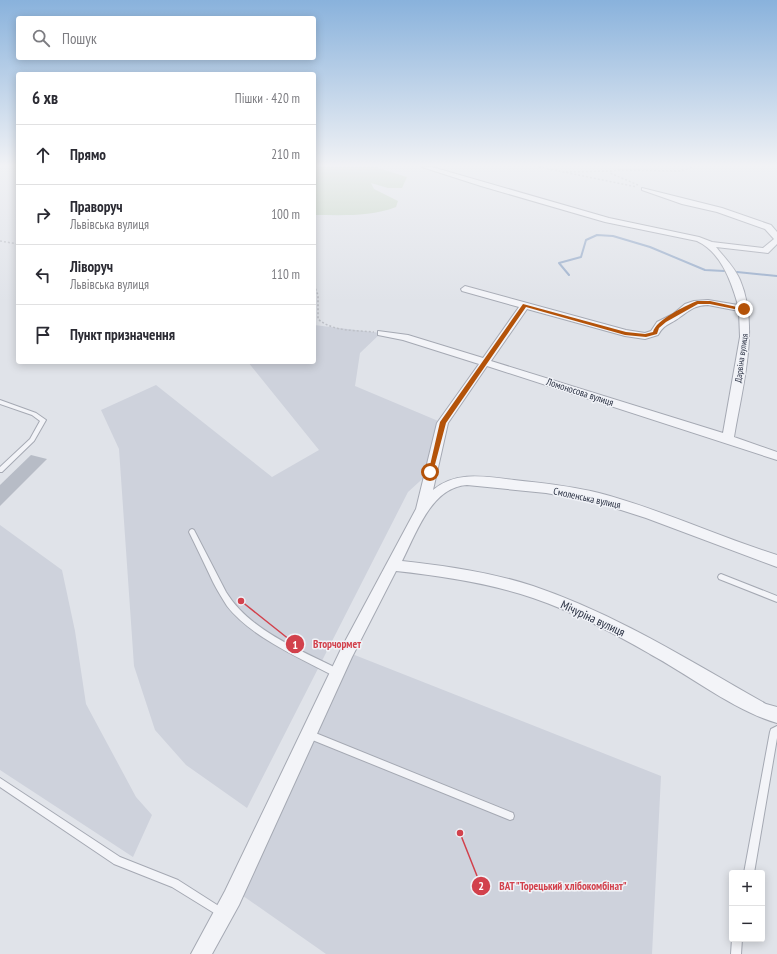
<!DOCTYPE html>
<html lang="uk">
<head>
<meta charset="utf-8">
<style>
	:root { --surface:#fff; --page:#f2f2f3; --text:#2b2b33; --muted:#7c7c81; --line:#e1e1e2 }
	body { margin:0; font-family:"PT Sans Narrow",sans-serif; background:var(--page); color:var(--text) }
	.controls { position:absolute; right:12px; bottom:12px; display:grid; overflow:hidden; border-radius:4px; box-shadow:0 2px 10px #0003 }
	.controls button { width:36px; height:36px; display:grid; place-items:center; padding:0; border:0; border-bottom:1px solid var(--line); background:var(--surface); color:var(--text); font:20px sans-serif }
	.stop { position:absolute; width:12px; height:12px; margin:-9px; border:3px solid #b45309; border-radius:50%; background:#fff }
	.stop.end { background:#b45309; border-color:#fff; box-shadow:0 1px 4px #0008 }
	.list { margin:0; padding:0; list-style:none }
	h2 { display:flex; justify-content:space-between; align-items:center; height:52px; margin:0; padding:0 16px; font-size:17px }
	h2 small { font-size:13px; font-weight:400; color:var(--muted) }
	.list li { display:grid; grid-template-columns:26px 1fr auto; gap:12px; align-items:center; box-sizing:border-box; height:60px; padding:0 16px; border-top:1px solid var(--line) }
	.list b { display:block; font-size:15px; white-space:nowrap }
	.list p { margin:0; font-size:13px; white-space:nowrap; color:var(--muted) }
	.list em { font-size:13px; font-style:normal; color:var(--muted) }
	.icon { flex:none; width:22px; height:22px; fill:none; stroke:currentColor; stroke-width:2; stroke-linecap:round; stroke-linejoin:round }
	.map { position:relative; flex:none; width:777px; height:954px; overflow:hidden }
	.search { position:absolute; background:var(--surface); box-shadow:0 2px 10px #0003; left:16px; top:16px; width:300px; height:44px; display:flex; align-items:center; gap:10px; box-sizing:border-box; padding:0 14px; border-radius:4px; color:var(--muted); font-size:15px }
	.panel { position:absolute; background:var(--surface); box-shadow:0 2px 10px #0003; left:16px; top:72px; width:300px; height:292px; border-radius:4px }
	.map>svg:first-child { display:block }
</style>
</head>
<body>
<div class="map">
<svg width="777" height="954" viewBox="0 0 777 954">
	<rect width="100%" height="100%" fill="#e0e3e9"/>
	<path fill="#ced2dc" d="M314,325l67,8 -21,20 -5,33 88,37 -13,49 -22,20 -161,316 -61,-43 -31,-35 -21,-64 -15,-217 -18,-39 55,-25 116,92 47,-27 -71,-88h66z
		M0,525l62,45 13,61 11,73 50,93 16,18 -19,42 -133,-87z
		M347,652l314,124 -9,178h-326l-90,-63z"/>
	<path fill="#c4d4c1" d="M314,167h64v1l29,9 -5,11h-14l-17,-5 3,6 24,12 -2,6c-26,10 -54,8 -82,8z"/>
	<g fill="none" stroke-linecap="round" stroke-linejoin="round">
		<path stroke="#9aaecb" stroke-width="2" d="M737,272l40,4
			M569,275l-10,-12 22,-6 5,-17 11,-5 16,1 37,11 55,23 19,1"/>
	</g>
	<path fill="#b7bcc6" d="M31,455l16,4 -47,47v-21z"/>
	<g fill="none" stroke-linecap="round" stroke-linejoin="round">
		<defs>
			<path id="lane" d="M0,400l36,13 10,7 -12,21 -32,31h-2v-5l30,-28 10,-18 -8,-6 -32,-11z
				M192,529l2,1 32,62c24,39 75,58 114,78l1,3 -1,3 -3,1 -3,-1c-34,-18 -83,-39 -107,-70 -5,-8 -10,-16 -14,-24 -8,-17 -16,-34 -24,-50l1,-2z
				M721,574l56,22v6l-58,-23 -1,-2 1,-2z
				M777,726v12l-23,135h-10l26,-141 1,-3z
				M308,730l205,83 1,3 -1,3 -3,1 -205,-83 -1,-3 1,-3z
				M0,778l120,79 58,23 47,30 2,3 -2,3 -3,2 -3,-2 -47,-29 -58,-23 -114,-77z
				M732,939h10l-1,15h-10z"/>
			<path id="street" d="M422,167h10l177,51 90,19 13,5 51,6 11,-9 -9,-10 -48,-17 -35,-8 -40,-14v-2l80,20 49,17 6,7v12l-9,9 -52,-6c8,10 19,21 24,33 20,47 2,108 -6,157l43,15v8l-290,-94 -39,57 -15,67c24,-20 53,-13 81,-10 28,3 57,6 85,13 61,16 118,43 178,62v12l-131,-49 -50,-16 -50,-9 -79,-8c-36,2 -51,49 -65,76 44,5 89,11 131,25 83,28 157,75 233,118l11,3v16c-42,-12 -88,-48 -127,-69 -38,-22 -76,-42 -117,-56 -44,-15 -91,-22 -137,-27l-44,86 -113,248 -27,49h-21l34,-63 117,-244 74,-138 21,-86 42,-59 -76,-24 -25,-5v-4l30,4 75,23 36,-51 -57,-16 -1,-2 4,-3 161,44 19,3 6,-2 6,-9 16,-8 12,-10 9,-3 14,-1 30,5c-7,-24 -17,-53 -41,-64l-92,-19 -124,-36zM708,305l31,6 1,26 -17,96 -232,-72 36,-52 98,27 20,3 13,-4c7,-12 12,-10 22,-18 10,-7 15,-12 28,-12z"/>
		</defs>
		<use href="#lane" stroke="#a5a9b3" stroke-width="2"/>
		<use href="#street" stroke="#a5a9b3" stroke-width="2"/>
		<path stroke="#bec1c8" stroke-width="1.5" stroke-dasharray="2 2" stroke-linecap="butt" d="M539,167l98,20
			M566,172l45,-1
			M638,185l-28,-12 1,-2 9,-1 59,1 15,-4
			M0,241l18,3
			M314,285l4,10v24c15,13 37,11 56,13"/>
		<use href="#lane" fill="#f3f4f8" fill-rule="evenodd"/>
		<use href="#street" fill="#f3f4f8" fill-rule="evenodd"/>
	</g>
	<linearGradient id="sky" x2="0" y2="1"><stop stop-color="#89b2dc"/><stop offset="0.55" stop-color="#f1f2f5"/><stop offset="1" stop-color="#f1f2f5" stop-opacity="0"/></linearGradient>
	<rect width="777" height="301" fill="url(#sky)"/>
	<path fill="#b45309" d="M697,301h13l36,8 -2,2 -34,-7h-12l-32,18 -7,6 -2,6 -11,3 -21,-2 -99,-28 -80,116 -13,49 -5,2 12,-52 83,-118 103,28 19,2 8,-2c3,-12 32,-26 44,-31z"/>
	<g text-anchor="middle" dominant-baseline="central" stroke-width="3" stroke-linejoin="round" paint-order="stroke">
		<g font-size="9" fill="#282f41" stroke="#f0f2f7">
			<text transform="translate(741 358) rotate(-82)">Дарвіна вулиця</text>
		</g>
		<g font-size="10" fill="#282f41" stroke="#f0f2f7">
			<text transform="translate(580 392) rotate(18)">Ломоносова вулиця</text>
			<text transform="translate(587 498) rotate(12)">Смоленська вулиця</text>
		</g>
		<g font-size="12" fill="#282f41" stroke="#f0f2f7">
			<text transform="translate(593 618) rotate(25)">Мічуріна вулиця</text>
		</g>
	</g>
	<path fill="none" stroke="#d2414c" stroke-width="1.5" d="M241 601L295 644M460 833L481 886"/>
	<g fill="#d2414c" stroke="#f0f2f7" stroke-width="1.5">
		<circle cx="241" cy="601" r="4"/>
		<circle cx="460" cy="833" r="4"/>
		<circle cx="295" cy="644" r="10"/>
		<circle cx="481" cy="886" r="10"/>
	</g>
	<g font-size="12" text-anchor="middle" font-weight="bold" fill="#fff">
		<text x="295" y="649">1</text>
		<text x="481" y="890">2</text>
	</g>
	<g font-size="11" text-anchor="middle" font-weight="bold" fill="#d2414c" stroke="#f0f2f7" stroke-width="3" stroke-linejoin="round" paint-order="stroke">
		<text x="337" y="648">Вторчормет</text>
		<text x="563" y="890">ВАТ "Торецький хлібокомбінат"</text>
	</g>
</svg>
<div class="controls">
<button>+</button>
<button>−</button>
</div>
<div class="stop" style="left:430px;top:472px"></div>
<div class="stop end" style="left:744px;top:309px"></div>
<div class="search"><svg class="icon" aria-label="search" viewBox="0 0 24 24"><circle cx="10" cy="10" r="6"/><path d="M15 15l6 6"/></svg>Пошук</div>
<section class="panel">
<h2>6 хв<small>Пішки · 420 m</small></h2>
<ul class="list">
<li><svg class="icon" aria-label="ahead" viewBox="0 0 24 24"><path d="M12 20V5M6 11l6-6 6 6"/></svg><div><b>Прямо</b></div><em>210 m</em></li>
<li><svg class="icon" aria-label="right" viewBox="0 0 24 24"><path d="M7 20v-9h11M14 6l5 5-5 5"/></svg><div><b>Праворуч</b><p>Львівська вулиця</p></div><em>100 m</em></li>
<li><svg class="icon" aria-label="left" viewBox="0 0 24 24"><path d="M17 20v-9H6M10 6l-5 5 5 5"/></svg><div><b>Ліворуч</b><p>Львівська вулиця</p></div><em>110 m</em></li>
<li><svg class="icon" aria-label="arrive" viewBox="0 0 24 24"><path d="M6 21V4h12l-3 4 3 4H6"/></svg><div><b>Пункт призначення</b></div></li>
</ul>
</section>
</div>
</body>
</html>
